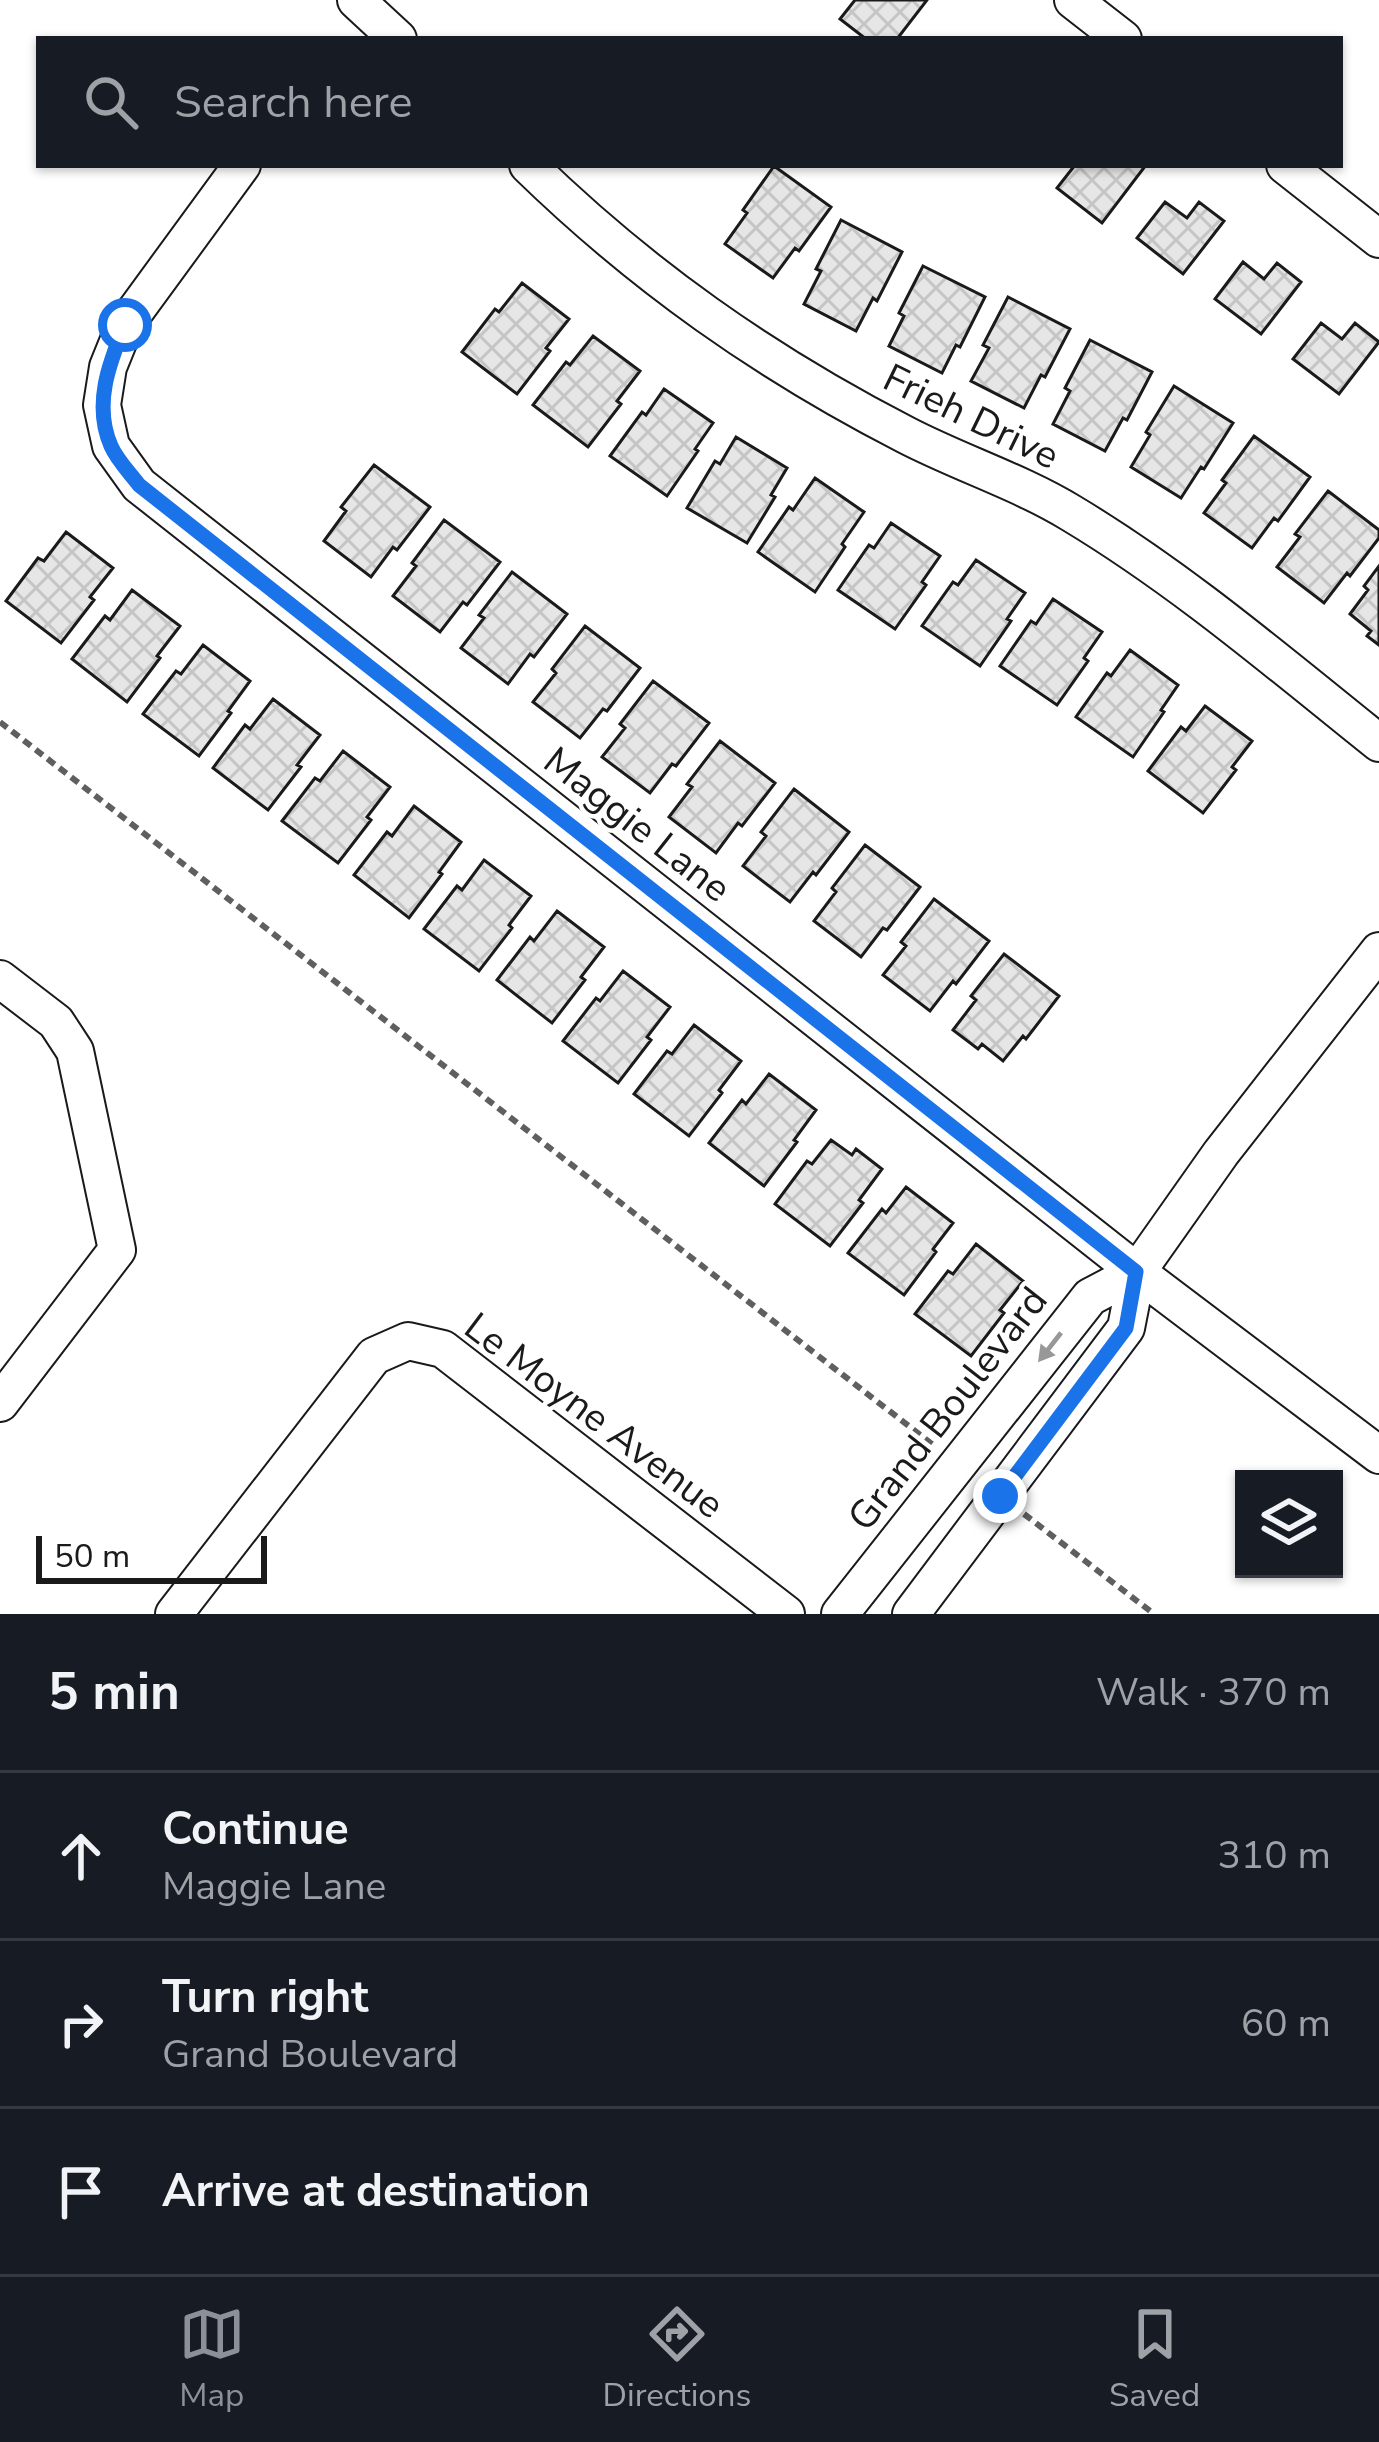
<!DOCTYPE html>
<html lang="en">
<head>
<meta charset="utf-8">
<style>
	:root { --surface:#171b24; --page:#20242c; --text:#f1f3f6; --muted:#9ea1a6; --line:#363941; --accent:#8c9099 }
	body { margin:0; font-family:"Nunito Sans",sans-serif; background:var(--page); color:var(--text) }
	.controls { position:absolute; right:36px; bottom:36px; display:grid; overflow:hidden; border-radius:0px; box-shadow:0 3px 9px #0004 }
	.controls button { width:108px; height:108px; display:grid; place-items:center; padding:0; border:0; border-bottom:3px solid var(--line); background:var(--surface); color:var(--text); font:60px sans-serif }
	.scale { position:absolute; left:36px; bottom:30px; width:231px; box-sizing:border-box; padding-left:12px; border:6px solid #1a1a1a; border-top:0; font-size:33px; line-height:42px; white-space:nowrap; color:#1a1a1a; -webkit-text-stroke:9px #fff; paint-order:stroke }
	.stop { position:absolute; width:36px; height:36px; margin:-27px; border:9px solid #1a73e8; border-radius:50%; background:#fff }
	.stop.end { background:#1a73e8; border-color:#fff; box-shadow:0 3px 12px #0008 }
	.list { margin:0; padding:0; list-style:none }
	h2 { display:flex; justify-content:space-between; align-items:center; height:156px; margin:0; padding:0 48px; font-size:51px }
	h2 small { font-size:39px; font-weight:400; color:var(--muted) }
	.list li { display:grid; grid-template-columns:78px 1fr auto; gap:36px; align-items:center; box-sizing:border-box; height:168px; padding:0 48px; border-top:3px solid var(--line) }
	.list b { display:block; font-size:45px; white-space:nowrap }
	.list p { margin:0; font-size:39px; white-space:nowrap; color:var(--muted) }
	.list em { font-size:39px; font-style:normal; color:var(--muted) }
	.icon { flex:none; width:66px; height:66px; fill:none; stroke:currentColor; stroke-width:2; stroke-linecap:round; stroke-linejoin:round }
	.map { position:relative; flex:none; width:1379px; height:1614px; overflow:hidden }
	.search { position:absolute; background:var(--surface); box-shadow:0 3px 9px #0004; left:36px; right:36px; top:36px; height:132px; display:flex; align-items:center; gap:30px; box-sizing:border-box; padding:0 42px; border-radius:0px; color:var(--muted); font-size:45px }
	.sheet { height:660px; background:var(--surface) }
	nav { display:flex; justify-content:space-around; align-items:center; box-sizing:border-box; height:168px; border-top:3px solid var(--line); background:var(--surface); font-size:33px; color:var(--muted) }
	nav a { display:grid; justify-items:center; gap:6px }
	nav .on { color:var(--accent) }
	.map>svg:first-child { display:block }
</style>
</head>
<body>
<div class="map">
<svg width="1379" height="1614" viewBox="0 0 1379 1614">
	<defs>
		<pattern id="building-cross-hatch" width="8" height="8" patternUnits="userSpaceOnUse" patternTransform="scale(3)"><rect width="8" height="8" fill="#e6e6e6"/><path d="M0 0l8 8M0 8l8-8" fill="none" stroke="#c5c5c5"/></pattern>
	</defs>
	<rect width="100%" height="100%" fill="#fff"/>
	<path fill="url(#building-cross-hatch)" stroke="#1a1a1a" stroke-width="3" d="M855,0h72l-30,39h-31l-26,-20z
		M1075,165h71l-44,58 -45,-35z
		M774,166l57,41 -32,44 -4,-3 -22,30 -48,-34 22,-31 -4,-3z
		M1165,202l22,16 12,-16 25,19 -41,53 -46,-36z
		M841,220l61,32 -25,49 -4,-3 -17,33 -52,-27 17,-33 -5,-2z
		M1243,262l21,17 13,-16 24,19 -40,52 -46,-35z
		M923,266l62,31 -25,50 -4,-2 -14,28 -53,-27 15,-30 -5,-3z
		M522,283l47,36 -23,29 4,3 -33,43 -55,-42 33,-43 4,3z
		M1008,297l62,32 -25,48 -4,-2 -17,33 -53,-27 18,-33 -6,-3z
		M1321,323l21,16 13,-16 24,19 -40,52 -46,-35z
		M593,336l47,35 -23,30 4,3 -33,43 -55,-42 33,-43 4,3z
		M1090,340l62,32 -25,48 -4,-2 -18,33 -52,-27 17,-33 -5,-3z
		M1174,386l59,37 -29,46 -3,-2 -20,31 -50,-31 19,-32 -4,-3z
		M664,389l49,34 -18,26 3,2 -31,45 -57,-40 32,-44 4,3z
		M1254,436l56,41 -32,44 -4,-3 -22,30 -48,-35 22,-30 -4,-3z
		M736,437l51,31 -16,27 4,2 -28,46 -60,-35 28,-47 5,3z
		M374,465l56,42 -33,43 -4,-3 -22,30 -47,-36 22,-30 -5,-4z
		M815,478l49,34 -22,32 3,3 -30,45 -57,-40 31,-45 4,3z
		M1328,491l51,39v8l-29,38 -3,-3 -23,30 -47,-36 23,-30 -5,-3z
		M444,520l56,42 -33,43 -4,-3 -23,30 -47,-36 23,-30 -4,-3z
		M891,523l49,33 -18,26 4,3 -31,44 -57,-39 31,-45 5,3z
		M66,532l47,36 -23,29 4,3 -33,43 -55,-42 32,-43 6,3z
		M976,560l49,33 -18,26 4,2 -31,45 -58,-40 31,-44 5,3z
		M1379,566v79l-12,-9 4,-5 -21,-17 18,-24 -4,-4z
		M512,572l55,42 -33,43 -4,-3 -22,30 -47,-36 23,-30 -5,-3z
		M132,590l48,36 -23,30 3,2 -33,44 -55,-43 33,-43 5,4z
		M1053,599l49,33 -18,26 4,3 -31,44 -57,-39 31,-45 5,3z
		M585,626l55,42 -33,43 -4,-2 -23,29 -47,-36 23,-29 -4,-4z
		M203,645l47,36 -22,30 3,2 -32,43 -56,-42 33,-43 5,3z
		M1130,650l48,35 -17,25 3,2 -31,45 -57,-40 31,-44 4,3z
		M653,681l56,42 -33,43 -4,-2 -22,29 -48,-36 23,-29 -5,-4z
		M273,699l47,36 -23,30 4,2 -33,43 -55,-42 32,-43 5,4z
		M1205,706l47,35 -20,26 4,3 -33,43 -55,-42 33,-44 5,4z
		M720,741l55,42 -33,43 -4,-3 -22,30 -47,-36 23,-30 -5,-3z
		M343,751l47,36 -23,30 4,3 -33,43 -56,-42 33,-43 5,3z
		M794,789l55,43 -33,43 -3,-3 -23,30 -47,-36 23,-30 -5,-4z
		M414,806l47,36 -22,30 3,2 -33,44 -55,-43 33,-43 5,4z
		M865,845l55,42 -33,43 -4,-2 -22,29 -47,-36 22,-29 -4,-4z
		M484,860l47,36 -22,29 3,3 -33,43 -55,-42 33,-43 5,4z
		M934,899l55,42 -33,43 -3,-3 -23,30 -47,-36 23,-29 -5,-4z
		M557,911l47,36 -23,30 4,3 -33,43 -55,-43 33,-43 4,4z
		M1004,954l55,42 -33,43 -3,-3 -20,25 -21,-17 -4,5 -25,-19 23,-30 -5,-4z
		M623,971l47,36 -23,30 4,3 -33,43 -55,-42 33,-43 4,3z
		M694,1025l47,36 -22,29 3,3 -33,43 -55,-42 33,-43 5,3z
		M769,1074l47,36 -22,30 3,2 -33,44 -55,-43 33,-43 4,4z
		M831,1140l21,15 4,-6 26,20 -23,31 4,3 -33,43 -55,-42 32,-43 5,3z
		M906,1187l47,36 -20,26 3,3 -32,43 -56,-42 34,-44 4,4z
		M976,1244l47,37 -23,29 4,3 -33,43 -56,-42 33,-43 5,3z"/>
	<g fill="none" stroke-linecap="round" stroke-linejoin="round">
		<defs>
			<path id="minor" d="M356,0l42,39
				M1073,0l50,39
				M242,165l-117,160 -17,42 -6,38 9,41 28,39 998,787 242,183
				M528,165c114,111 236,197 378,270 54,28 114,47 165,78 110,66 208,150 308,230
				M1285,165l94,74
				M0,979l56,43 19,29 42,199 -117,153
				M174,1614l200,-258 34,-15 35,8 343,265
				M840,1614l250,-317 47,-25
				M911,1614l215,-286 11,-56 84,-119 158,-202"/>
		</defs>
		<use href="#minor" stroke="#1a1a1a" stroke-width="40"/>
		<path stroke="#5f5f5f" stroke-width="6" stroke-dasharray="9 6" stroke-linecap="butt" d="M0,722l932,722
			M1024,1514l130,100"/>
		<use href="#minor" stroke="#fff" stroke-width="36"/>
	</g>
	<defs><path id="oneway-solid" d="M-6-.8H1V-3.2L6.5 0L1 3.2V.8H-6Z" transform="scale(3)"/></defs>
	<use fill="#989898" href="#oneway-solid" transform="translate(1050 1347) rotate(128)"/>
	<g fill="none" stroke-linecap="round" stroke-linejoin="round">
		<path stroke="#1a73e8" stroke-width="15" d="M125,325c-16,38 -32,80 -14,121 6,14 19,27 28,39l997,787 -10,56 -126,168"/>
	</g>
	<g text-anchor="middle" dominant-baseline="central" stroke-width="9" stroke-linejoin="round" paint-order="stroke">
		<g font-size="39" fill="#1a1a1a" stroke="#fff">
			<text transform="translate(971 417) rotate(26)">Frieh Drive</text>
			<text transform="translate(637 825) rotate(38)">Maggie Lane</text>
			<text transform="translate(948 1409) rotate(-52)">Grand Boulevard</text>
			<text transform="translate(594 1416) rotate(37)">Le Moyne Avenue</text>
		</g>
	</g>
</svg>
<div class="controls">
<button><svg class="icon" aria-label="layers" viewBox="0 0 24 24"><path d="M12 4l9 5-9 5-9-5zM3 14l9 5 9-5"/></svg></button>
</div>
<div class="scale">50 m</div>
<div class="stop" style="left:125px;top:325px"></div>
<div class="stop end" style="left:1000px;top:1496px"></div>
<div class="search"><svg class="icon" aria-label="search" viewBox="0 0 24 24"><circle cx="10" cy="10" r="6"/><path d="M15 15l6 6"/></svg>Search here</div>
</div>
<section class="sheet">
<h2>5 min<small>Walk · 370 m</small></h2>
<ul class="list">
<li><svg class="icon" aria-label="ahead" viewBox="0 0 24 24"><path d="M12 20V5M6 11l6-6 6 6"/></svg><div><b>Continue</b><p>Maggie Lane</p></div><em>310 m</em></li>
<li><svg class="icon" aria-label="right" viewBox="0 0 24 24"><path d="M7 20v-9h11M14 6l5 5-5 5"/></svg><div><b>Turn right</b><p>Grand Boulevard</p></div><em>60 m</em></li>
<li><svg class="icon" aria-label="arrive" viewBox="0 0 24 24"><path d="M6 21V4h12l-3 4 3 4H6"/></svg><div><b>Arrive at destination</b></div></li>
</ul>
</section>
<nav>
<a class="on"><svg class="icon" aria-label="map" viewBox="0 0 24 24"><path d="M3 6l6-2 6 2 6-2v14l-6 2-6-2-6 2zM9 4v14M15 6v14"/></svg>Map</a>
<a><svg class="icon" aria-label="directions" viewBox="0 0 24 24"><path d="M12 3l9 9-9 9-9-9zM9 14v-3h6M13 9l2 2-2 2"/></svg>Directions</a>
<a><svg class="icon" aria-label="saved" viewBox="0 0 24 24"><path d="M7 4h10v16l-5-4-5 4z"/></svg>Saved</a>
</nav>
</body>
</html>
